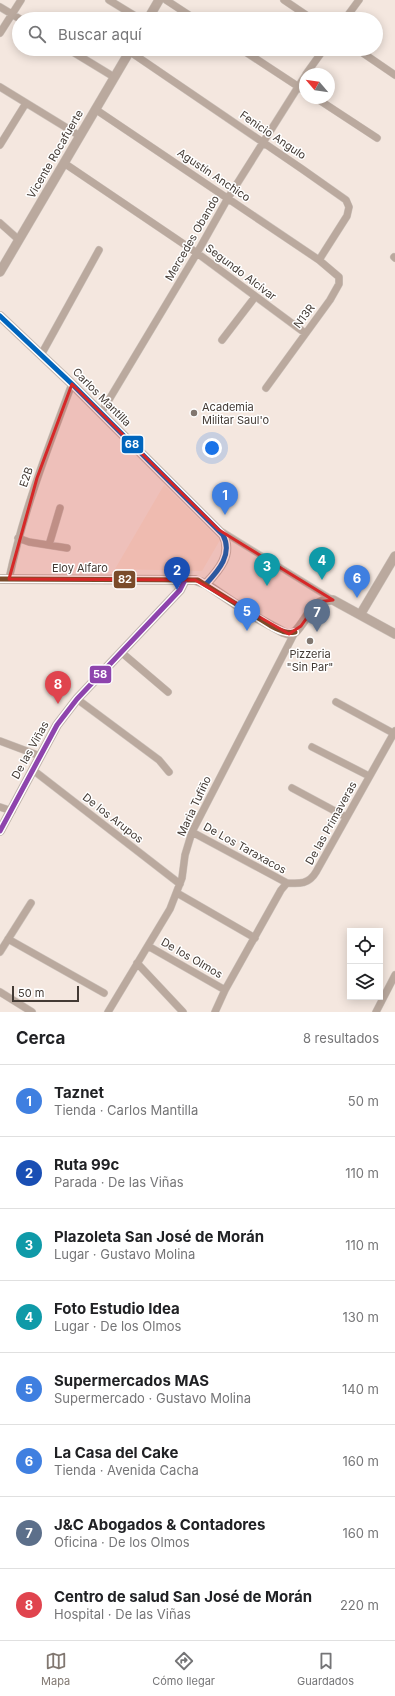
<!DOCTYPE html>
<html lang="es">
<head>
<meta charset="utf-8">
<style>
	:root { --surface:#fff; --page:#f2f2f2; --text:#202124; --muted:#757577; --line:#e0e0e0; --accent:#817770 }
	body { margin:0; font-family:Inter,sans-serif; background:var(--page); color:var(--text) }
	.controls { position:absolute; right:12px; bottom:12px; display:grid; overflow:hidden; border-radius:0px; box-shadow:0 2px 10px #0003 }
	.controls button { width:36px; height:36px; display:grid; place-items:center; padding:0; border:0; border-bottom:1px solid var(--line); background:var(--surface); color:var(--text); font:20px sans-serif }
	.compass { position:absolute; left:299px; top:68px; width:36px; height:36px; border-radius:50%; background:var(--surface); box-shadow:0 2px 10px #0003; rotate:299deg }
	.scale { position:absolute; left:12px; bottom:10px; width:67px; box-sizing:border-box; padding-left:4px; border:2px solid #433a34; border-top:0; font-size:11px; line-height:14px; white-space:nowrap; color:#433a34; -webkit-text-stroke:3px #fff; paint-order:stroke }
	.you { position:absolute; left:212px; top:448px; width:14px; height:14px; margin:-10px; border:3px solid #fff; border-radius:50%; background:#1a73e8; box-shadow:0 0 0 6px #1a73e833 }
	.badge { display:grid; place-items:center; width:26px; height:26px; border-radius:50%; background:var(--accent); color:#fff; font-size:13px; font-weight:700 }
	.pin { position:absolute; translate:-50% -33px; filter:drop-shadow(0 1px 2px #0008) }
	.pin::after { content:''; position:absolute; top:21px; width:14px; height:12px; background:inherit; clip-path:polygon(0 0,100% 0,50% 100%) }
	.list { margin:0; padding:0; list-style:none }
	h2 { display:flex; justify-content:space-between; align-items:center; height:52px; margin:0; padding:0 16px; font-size:17px }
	h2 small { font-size:13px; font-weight:400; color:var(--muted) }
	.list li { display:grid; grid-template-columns:26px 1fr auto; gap:12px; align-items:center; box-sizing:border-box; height:72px; padding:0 16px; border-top:1px solid var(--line) }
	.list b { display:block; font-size:15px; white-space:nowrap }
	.list p { margin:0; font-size:13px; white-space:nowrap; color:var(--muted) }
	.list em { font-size:13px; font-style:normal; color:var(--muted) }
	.icon { flex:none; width:22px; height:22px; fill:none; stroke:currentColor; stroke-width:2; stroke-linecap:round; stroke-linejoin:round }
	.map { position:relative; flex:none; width:395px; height:1012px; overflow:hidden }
	.search { position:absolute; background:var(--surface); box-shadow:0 2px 10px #0003; left:12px; right:12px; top:12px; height:44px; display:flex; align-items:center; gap:10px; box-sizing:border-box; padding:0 14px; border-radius:22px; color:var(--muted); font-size:15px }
	.sheet { height:628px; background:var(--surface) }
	nav { display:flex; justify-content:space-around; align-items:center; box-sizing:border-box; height:56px; border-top:1px solid var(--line); background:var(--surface); font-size:11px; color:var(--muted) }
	nav a { display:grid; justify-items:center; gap:2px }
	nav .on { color:var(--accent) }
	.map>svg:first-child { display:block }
</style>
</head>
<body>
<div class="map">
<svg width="395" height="1012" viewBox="0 0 395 1012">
	<rect width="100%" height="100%" fill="#f4e7df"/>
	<path fill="#f6e0d2" d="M164,485l56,55 -18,31 -87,-2z"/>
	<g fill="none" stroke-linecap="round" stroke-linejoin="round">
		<defs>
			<path id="pedestrian" d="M223,532l110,68"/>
			<path id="minor" d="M109,0l31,19
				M166,0l29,19
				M284,0l28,19
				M0,7l20,12
				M345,19l14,-19
				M0,33l21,-33
				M68,49l46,28
				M241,49l64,42
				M357,49l38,26
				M129,51l173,118 44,31 3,7 -2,9 -28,44
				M306,74l18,-25
				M0,87l80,49
				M316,98l61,40
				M95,109l224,151 20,17v7l-9,16 -64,88
				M0,145l26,-42
				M64,163l133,90 108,80
				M0,223l19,17
				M394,257l1,1
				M222,340l33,-43
				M41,355l58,-105
				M101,413l96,-160 31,-55 77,-122
				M18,538l11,4 38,6
				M49,545l11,-37
				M9,579c14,-67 39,-131 63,-195
				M121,652l47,40
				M77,699l82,61 10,12
				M336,702l57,31
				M0,741l40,15
				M312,747l57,29
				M33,770l147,114
				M292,788l54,29
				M0,807l12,4
				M192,832l95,51c13,1 22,1 29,-11l79,-141
				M177,893l78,45
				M8,939l96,54
				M148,946l77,44
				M0,952l31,-49
				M137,963l46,49
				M0,992l32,20
				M108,1012l62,-103 12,-31 3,-23 7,-23 103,-200
				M215,1012l10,-22 56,-100 6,-7
				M376,1012l19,-37"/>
			<path id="tertiary" d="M148,19l11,-19
				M0,272l131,-223
				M0,316l72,68 151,151c10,19 -4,35 -17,49
				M0,579l195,1 11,4 44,30 33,18 6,2 6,-2c13,-13 17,-34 38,-32l62,34
				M360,615l35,-59
				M0,831l57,-106 20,-26 103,-109 5,-10"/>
		</defs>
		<use href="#pedestrian" stroke="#cfc5be" stroke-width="7"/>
		<use href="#minor" stroke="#cfc5be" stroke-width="8"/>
		<use href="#tertiary" stroke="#cfc5be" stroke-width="10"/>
		<use href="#pedestrian" stroke="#baa99e" stroke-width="5.5"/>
		<use href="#minor" stroke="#baa99e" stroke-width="7"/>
		<use href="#tertiary" stroke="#baa99e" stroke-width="9"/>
		<defs>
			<path id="bus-1" d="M0,316l72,68 151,151c10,19 -4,35 -17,49"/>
			<path id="bus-2" d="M0,579l198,1 73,46c8,4 15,8 24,6"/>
			<path id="bus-3" d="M0,831l57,-106 20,-26 103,-109 5,-10"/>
		</defs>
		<use href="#bus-1" stroke="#fff" stroke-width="8"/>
		<use href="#bus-2" stroke="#fff" stroke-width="8"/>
		<use href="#bus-3" stroke="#fff" stroke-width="8"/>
		<use href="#bus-1" stroke="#0065bd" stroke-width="5"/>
		<use href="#bus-2" stroke="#7a4b2a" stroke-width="5"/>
		<use href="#bus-3" stroke="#8e44ad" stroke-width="5"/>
	</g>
	<path fill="#d62828" fill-opacity="0.2" stroke="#d62828" stroke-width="3" stroke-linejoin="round" d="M72,384l147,146 114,70 -15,2 -17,24 -12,8 -94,-54 -186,-1 28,-101z"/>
	<g fill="#817770" stroke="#fff" stroke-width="1.5">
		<circle cx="194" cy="413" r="4"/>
		<circle cx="310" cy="641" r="4"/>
	</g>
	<g text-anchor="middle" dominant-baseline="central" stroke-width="3" stroke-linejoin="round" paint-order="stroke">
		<g font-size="11" fill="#433a34" stroke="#fff">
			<text transform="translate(273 135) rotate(34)">Fenicio Angulo</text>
			<text transform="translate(55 154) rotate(-60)">Vicente Rocafuerte</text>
			<text transform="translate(214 175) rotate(34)">Agustín Anchico</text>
			<text transform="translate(192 238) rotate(-60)">Mercedes Obando</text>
			<text transform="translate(241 272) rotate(37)">Segundo Alcívar</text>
			<text transform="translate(304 316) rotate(-53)">N13R</text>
			<text transform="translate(102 397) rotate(45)">Carlos Mantilla</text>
			<text transform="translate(26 477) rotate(-71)">E2B</text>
			<text x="80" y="568">Eloy Alfaro</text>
			<text transform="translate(30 750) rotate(-61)">De las Viñas</text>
			<text transform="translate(194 806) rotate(-65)">Maria Tufiño</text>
			<text transform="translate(113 818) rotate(38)">De los Arupos</text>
			<text transform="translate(331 823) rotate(-61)">De las Primaveras</text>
			<text transform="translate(245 848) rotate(29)">De Los Taraxacos</text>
			<text transform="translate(192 958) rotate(30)">De los Olmos</text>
		</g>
		<g font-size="11" fill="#433a34" stroke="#fff" text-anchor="start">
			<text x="202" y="407">Academia<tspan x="202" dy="13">Militar Saul'o</tspan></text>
			<text x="310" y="654" text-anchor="middle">Pizzeria<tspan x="310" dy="13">"Sin Par"</tspan></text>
		</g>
	</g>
	<g stroke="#fff" stroke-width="1.5">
		<rect x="121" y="435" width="23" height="19" rx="4" fill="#0065bd"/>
		<rect x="113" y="570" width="23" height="19" rx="4" fill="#7a4b2a"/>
		<rect x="89" y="665" width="23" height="19" rx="4" fill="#8e44ad"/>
	</g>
	<g font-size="11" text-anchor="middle" font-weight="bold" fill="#fff">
		<text x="132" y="448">68</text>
		<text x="125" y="583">82</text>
		<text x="100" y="678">58</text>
	</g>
</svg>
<div class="controls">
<button><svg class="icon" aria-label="locate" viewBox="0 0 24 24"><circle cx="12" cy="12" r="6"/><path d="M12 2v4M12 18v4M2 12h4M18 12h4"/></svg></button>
<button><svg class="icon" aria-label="layers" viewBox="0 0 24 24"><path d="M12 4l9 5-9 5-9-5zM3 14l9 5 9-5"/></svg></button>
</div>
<svg class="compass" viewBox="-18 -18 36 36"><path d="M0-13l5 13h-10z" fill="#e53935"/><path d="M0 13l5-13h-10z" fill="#757577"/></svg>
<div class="scale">50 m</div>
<div class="you"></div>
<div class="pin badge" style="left:225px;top:515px;background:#3f7fe0">1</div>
<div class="pin badge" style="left:177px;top:590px;background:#1a4fb4">2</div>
<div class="pin badge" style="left:267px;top:586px;background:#0f9aa8">3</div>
<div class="pin badge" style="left:322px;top:580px;background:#0f9aa8">4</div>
<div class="pin badge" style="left:247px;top:631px;background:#3f7fe0">5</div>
<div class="pin badge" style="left:357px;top:598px;background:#3f7fe0">6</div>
<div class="pin badge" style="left:317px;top:632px;background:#5c6f8a">7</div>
<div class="pin badge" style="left:58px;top:704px;background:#e0444e">8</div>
<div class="search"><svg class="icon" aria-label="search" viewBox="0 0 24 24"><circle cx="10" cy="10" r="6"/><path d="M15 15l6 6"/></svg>Buscar aquí</div>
</div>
<section class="sheet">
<h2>Cerca<small>8 resultados</small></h2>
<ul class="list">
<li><span class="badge" style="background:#3f7fe0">1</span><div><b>Taznet</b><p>Tienda · Carlos Mantilla</p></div><em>50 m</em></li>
<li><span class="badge" style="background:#1a4fb4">2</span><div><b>Ruta 99c</b><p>Parada · De las Viñas</p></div><em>110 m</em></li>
<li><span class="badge" style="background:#0f9aa8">3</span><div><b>Plazoleta San José de Morán</b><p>Lugar · Gustavo Molina</p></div><em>110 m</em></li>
<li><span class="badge" style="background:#0f9aa8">4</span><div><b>Foto Estudio Idea</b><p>Lugar · De los Olmos</p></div><em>130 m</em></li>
<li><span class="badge" style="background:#3f7fe0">5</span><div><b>Supermercados MAS</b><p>Supermercado · Gustavo Molina</p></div><em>140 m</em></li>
<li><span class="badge" style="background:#3f7fe0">6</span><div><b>La Casa del Cake</b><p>Tienda · Avenida Cacha</p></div><em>160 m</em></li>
<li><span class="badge" style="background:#5c6f8a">7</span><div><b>J&amp;C Abogados &amp; Contadores</b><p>Oficina · De los Olmos</p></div><em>160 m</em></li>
<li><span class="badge" style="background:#e0444e">8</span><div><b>Centro de salud San José de Morán</b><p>Hospital · De las Viñas</p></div><em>220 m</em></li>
</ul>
</section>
<nav>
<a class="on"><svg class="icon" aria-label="map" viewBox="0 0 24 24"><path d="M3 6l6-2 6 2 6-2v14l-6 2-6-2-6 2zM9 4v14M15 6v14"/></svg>Mapa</a>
<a><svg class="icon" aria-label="directions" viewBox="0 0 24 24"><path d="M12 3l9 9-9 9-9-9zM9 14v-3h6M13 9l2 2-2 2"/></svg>Cómo llegar</a>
<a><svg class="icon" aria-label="saved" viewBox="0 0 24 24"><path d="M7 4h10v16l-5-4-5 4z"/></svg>Guardados</a>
</nav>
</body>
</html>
